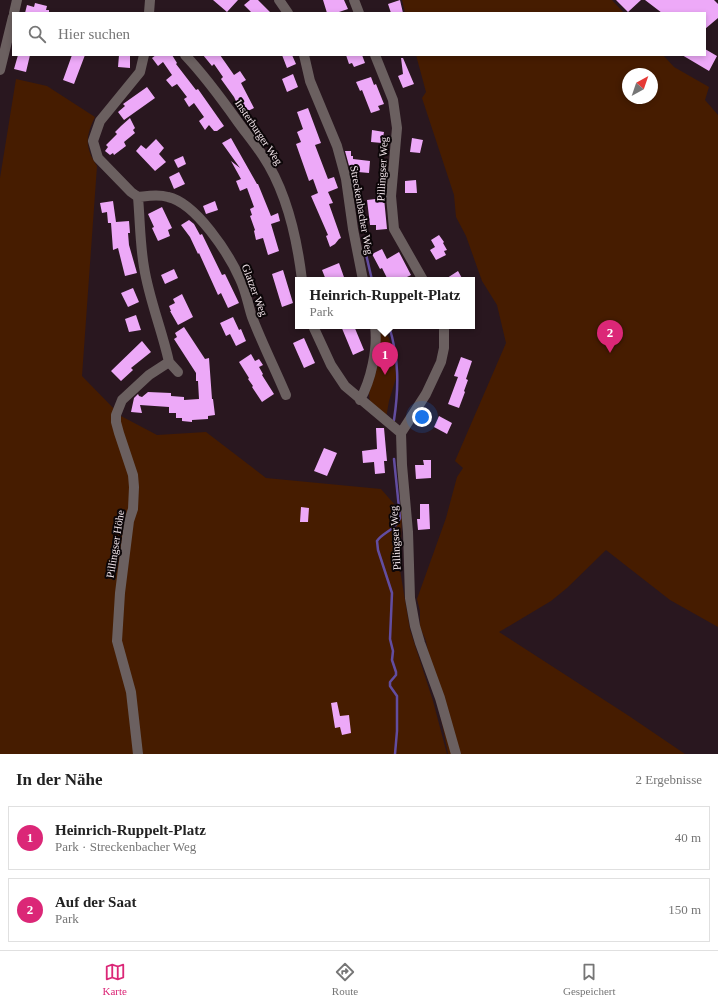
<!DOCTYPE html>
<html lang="de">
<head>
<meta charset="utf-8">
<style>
	:root { --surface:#fff; --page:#f2f2f2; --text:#222; --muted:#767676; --line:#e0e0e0; --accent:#db2777 }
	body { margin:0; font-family:"Times New Roman",serif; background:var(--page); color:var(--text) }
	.compass { position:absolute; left:622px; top:68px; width:36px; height:36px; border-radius:50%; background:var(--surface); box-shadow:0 2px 6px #0003; rotate:40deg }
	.you { position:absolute; left:422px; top:417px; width:14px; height:14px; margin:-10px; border:3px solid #fff; border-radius:50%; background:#1a73e8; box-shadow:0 0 0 6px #1a73e833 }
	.badge { display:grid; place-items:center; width:26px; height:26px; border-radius:50%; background:var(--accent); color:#fff; font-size:13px; font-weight:700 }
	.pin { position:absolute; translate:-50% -33px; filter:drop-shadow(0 1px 2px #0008) }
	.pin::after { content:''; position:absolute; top:21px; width:14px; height:12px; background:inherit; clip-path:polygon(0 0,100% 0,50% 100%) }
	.popup { position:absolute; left:295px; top:277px; width:180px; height:52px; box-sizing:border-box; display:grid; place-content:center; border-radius:0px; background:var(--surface); filter:drop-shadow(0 1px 3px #0005); font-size:13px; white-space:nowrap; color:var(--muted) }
	.popup b { font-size:15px; color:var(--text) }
	.popup::after { content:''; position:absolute; left:50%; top:100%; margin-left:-8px; border:8px solid transparent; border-top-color:var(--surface) }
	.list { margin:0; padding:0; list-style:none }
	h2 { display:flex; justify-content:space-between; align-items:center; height:52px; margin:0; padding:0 16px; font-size:17px }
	h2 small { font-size:13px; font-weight:400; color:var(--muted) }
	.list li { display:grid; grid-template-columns:26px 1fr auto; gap:12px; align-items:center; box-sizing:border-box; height:64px; margin:0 8px 8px; padding:0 8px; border:1px solid var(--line); border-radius:0px }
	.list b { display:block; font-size:15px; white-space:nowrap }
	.list p { margin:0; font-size:13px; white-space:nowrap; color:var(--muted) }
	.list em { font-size:13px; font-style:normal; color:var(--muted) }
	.icon { flex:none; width:22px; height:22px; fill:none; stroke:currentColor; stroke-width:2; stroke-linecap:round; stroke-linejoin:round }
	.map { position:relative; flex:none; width:718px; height:754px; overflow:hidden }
	.search { position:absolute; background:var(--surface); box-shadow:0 2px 6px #0003; left:12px; right:12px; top:12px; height:44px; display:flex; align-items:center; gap:10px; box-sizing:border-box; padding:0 14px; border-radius:0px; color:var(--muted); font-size:15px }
	.sheet { height:196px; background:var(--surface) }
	nav { display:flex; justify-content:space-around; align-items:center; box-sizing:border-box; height:56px; border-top:1px solid var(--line); background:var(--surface); font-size:11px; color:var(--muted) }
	nav a { display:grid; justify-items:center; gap:2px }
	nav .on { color:var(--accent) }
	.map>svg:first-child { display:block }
</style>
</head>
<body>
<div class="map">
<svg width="718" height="754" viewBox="0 0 718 754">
	<rect width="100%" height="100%" fill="#29171f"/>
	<path fill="#461c00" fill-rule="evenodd" d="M402,0h210l12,13h-219z
		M416,55h247l11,12 35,20 -4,13 13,15v512l-48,-27 -64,-50 -39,38 -16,13 -52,31 130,84 56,38h-237l-22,-113 -6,-14v-16l-3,-12 29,-81 11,-41 6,-9 -8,-7 51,-118 -9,-38 -15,-24 -16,-45 -10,-19 -2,-22 -32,-97 4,-6zM628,74h24v24h-24z
		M16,79l31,7 48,31c-10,20 -10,31 2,49l-15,210 39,40 36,19 49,-3 60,46 115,11 21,24 -2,57 10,60 23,71 14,53h-447v-576z
		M380,326l9,12 6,22 1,18 -7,23 -3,17 -16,-15 -1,-10 7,-21z"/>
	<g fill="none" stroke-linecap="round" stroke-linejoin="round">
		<path stroke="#624da0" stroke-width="2.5" d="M365,250l7,30
			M389,326c10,32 10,61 5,94
			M394,459l6,59c-4,12 -17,14 -23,23l1,9 14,43 -2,46 3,12 -1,9 4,12v3l-6,7v4l7,10v35l-2,23"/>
	</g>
	<path fill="#eda9f8" d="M213,0h25l-11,12z
		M250,0h8l13,13h-19l-8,-8z
		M323,0h21l4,9 -12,4h-9z
		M400,0l3,13h-12l-3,-9z
		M616,0h25l-13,12z
		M645,0h69l4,4v14l-13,11v-16h-43z
		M35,3l12,3 -1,4h3v3h-24l2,-8 7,2z
		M705,49l12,7 -8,15 -27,-16h23z
		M18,55h12l-4,17 -12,-3z
		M72,55h13l-11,29 -11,-4z
		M119,55l11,1v12l-12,-1z
		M156,55h16l5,8 -1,1 20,26 2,-1 26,37 -7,5h-3l-5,-6 -4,5 -6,-9 5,-4 -10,-14 -5,4 -5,-8 3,-2 -10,-13 -5,3 -6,-7 6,-5 -9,-13 -5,4 -6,-8z
		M203,55h17l14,20 6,-4 6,9 -5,3 13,25 -12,6 -8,-17 -13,-18 2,-2 -9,-13 -2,2z
		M282,55h10l4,9 -9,4z
		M346,55h16l3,8 -11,4 -2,-4 -3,1z
		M401,58h2l11,26 -11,4 -5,-12 5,-2z
		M293,74l5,13 -11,5 -5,-13z
		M371,77l3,8 2,-1 8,20 -6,2 2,4 -9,3 -9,-23 -2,1 -4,-9z
		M147,87l8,11 -31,22 -6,-8 7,-6 -2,-2z
		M308,108l13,35 -6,2 13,34 6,-2 4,11 -10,4 5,11 -4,1 12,34 -2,1 -4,5 -5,3 -4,-11 2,-1 -17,-39 7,-3 -5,-14 -4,2 -13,-37 5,-2 -4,-10 6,-3 -6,-17z
		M130,118l5,10 -2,2 2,3 -11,9 2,4 -12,9 -1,-2 -3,2 -5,-4 3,-4 -2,-2 11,-11 -2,-2 6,-6z
		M372,130l12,2 -2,11 -11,-1z
		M231,138l26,46h1l13,32 7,-3 2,8 -9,3 8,27 -11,4 -5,-17 -7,2 -2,-9 1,-1 -5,-14 2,-1 -2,-6 4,-2 -7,-19 -7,3 -4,-10 5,-2 -10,-18 9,7 -18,-25z
		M412,138l11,2 -3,13 -10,-1z
		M156,139l8,9 -5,6 7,8 -11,9 -19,-20 5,-6 5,4z
		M345,151h6v5h2v3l17,2 -1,12 -11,-1v-3h-6l-1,4z
		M183,156l3,8 -8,4 -4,-8z
		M179,172l6,12 -11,5 -5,-12z
		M416,180l1,13h-12v-12z
		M384,198l3,31 -11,1v-5h-6l-3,-25z
		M113,201l3,21 13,-1 1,12h-2l1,12 8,28 -12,3 -7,-28 -5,2 -2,-27h-3l-1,-11 -5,1 -2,-10z
		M215,201l3,9 -12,4 -3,-8z
		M162,207l10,21 -4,2 2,6 -12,5 -6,-13 2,-1 -6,-13z
		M189,220l5,4 6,11 2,-1 20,41 3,-1 14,29 -11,5 -7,-15 -3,2 -19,-42 -1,1 -8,-17 -9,-12z
		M439,235l5,7 -1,1 4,7 -3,1 2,4 -10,5 -6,-10 5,-3 -4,-7z
		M382,249l5,10 12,-7 12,23 -10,5h-13l-6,-12 -2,1 -8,-15z
		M339,263l6,17h-19l-4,-10z
		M174,269l4,9 -13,6 -4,-9z
		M283,270l10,33 -11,4 -10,-33z
		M458,271l5,9h-19z
		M133,288l6,14 -11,5 -7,-14z
		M182,294l11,23 -15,8 -8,-14h1l-2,-5 6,-3 -2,-4z
		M136,315l5,15 -12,2 -4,-13z
		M233,317l6,13 2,-1 5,12 -10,5 -6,-12 -4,2 -6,-13z
		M341,326h13l10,24 -11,5z
		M184,327l21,32 4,-1 3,41h1l2,16 -7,1v3l-16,1v2l-10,-1v-3h-6v-5h-7v-6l-29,-2 2,8 -11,-1 3,-14 4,-4 1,2 3,1 6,-5 23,1v3l13,1v3l15,-1 -1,-18h-2v-8l-22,-34 3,-2 -2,-4z
		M304,338l11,25 -11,5 -11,-25z
		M142,341l9,11 -20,16 2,2 -12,11 -10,-10z
		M251,354l4,7 4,-2 4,6 -4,2 4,7 -1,1 12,19 -12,8 -10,-15 1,-1 -5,-7 1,-1 -10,-16z
		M461,357l11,4 -6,18 2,1 -4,11 1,1 -6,16 -11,-4 10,-27 -4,-1z
		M439,416l13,7 -5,11 -13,-7z
		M376,428h8l3,33h-3l1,12 -10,1 -1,-12 -11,1 -1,-12 15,-2z
		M324,448l13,5 -10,23 -13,-5z
		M423,460h8v18l-15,1 -1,-14h9z
		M420,504h9l1,25 -12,1 -1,-11h3z
		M301,507l8,1 -1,14h-8z
		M337,702l3,14 9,-1 2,18 -9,2 -2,-8 -5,1 -4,-25z"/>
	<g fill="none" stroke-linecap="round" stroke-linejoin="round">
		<path stroke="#6b6060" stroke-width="10" d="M279,0l9,13
			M354,0l5,13
			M14,13l3,-13
			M149,13l1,-13
			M185,55c20,21 36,43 53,67 8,11 17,22 25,34 24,36 34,82 39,124
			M304,55l6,26 27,65 9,33 7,50 10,51
			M375,55l18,45 4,28 -6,68 3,33 29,51
			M0,70l13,-53
			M138,197c10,-1 20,-3 30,0 28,6 61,57 72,82 6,12 8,26 12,38 10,26 23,52 34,78
			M313,326l18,39 14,21 56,47
			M444,326v22l-3,14 -15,32 -25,39 1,32 6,67 2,66 5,28 5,17 20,55 16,56
			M169,362l9,10
			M360,400c11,-20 18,-51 15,-74
			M138,754l-7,-62 -14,-51 3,-48 9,-72 4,-12 1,-22 -1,-12 -14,-42 -3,-11v-7l6,-15 27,-25 20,-13c-7,-32 -20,-63 -25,-95 -4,-23 -4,-47 -6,-70l-7,-5 -33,-34 -5,-17 7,-20 40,-49 4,-17"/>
	</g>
	<g text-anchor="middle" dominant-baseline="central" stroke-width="4" stroke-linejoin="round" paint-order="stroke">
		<g font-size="11" fill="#f0e3e8" stroke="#0c0608">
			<text transform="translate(259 132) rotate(56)">Insterburger Weg</text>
			<text transform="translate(382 169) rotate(-87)">Pillingser Weg</text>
			<text transform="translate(362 210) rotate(80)">Streckenbacher Weg</text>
			<text transform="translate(255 290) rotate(69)">Glatzer Weg</text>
			<text transform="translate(395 538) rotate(-93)">Pillingser Weg</text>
			<text transform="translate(115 544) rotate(-81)">Pillingser Höhe</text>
		</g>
	</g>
</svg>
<svg class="compass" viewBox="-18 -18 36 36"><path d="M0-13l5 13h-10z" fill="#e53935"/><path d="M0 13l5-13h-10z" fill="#767676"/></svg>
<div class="you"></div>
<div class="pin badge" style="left:385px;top:375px">1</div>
<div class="popup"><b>Heinrich-Ruppelt-Platz</b>Park</div>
<div class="pin badge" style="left:610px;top:353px">2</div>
<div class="search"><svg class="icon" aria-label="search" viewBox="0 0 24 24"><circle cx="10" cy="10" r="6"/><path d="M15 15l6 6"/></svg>Hier suchen</div>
</div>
<section class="sheet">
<h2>In der Nähe<small>2 Ergebnisse</small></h2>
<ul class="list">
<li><span class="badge">1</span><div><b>Heinrich-Ruppelt-Platz</b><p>Park · Streckenbacher Weg</p></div><em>40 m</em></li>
<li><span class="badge">2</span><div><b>Auf der Saat</b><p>Park</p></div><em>150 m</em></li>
</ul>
</section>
<nav>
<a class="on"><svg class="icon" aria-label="map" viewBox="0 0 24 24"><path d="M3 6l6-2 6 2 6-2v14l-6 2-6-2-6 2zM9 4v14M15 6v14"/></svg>Karte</a>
<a><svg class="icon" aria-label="directions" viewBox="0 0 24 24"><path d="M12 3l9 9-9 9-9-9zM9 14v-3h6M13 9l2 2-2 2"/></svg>Route</a>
<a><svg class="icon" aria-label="saved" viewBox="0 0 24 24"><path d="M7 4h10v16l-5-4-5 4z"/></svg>Gespeichert</a>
</nav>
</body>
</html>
